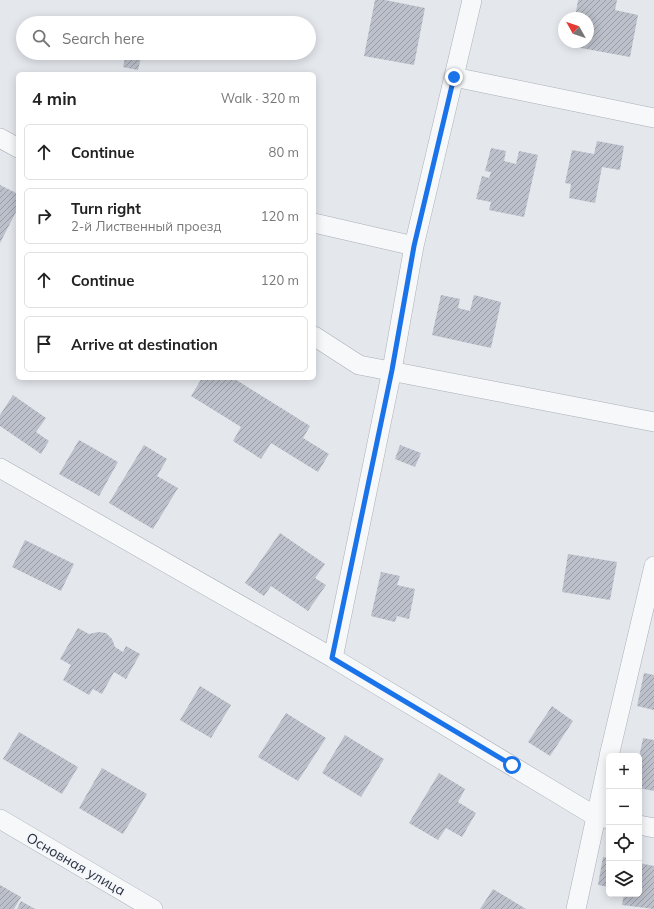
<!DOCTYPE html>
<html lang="en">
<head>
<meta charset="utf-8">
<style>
	:root { --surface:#fff; --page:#f6f6f6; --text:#222; --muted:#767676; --line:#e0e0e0 }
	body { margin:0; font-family:Mulish,sans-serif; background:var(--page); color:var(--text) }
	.controls { position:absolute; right:12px; bottom:12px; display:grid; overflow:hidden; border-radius:6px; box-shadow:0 2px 10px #0003 }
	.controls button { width:36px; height:36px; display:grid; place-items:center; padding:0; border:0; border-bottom:1px solid var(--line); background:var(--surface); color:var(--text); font:20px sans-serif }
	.compass { position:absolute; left:558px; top:12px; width:36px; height:36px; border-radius:50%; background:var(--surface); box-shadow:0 2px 10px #0003; rotate:310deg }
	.stop { position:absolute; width:12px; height:12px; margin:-9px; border:3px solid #1a73e8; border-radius:50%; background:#fff }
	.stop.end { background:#1a73e8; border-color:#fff; box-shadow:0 1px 4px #0008 }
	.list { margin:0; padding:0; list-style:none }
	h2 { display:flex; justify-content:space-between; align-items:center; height:52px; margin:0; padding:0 16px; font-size:17px }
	h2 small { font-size:13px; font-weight:400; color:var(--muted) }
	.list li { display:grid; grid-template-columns:26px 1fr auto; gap:12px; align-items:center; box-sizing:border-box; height:56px; margin:0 8px 8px; padding:0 8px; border:1px solid var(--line); border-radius:6px }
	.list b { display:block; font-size:15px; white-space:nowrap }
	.list p { margin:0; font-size:13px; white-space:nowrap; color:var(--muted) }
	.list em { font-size:13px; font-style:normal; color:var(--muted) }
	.icon { flex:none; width:22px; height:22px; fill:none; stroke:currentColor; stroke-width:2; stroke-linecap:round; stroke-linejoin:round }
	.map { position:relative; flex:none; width:654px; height:909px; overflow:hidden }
	.search { position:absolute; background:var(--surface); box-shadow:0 2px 10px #0003; left:16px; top:16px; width:300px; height:44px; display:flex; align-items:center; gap:10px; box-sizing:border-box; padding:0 14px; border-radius:22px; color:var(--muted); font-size:15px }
	.panel { position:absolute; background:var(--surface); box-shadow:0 2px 10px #0003; left:16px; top:72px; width:300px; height:308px; border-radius:6px }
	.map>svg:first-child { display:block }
</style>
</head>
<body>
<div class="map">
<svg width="654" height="909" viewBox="0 0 654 909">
	<defs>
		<pattern id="building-hatch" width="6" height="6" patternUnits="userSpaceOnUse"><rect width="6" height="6" fill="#bbc0ca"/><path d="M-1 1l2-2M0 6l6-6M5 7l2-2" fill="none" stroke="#989da6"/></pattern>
	</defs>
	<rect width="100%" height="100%" fill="#e4e7ec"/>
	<path fill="url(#building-hatch)" d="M375,0h10l40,8 -11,57 -50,-9z
		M578,0h39l-2,10 23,5 -8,42 -60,-11v-4h18v-24h-13z
		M126,53h16l-4,17 -15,-3z
		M597,141l27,5 -4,24 -18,-3 -7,36 -26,-5 2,-14 -6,-1 7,-33 22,4z
		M491,148l15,3 -2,10 12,3 3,-13 19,4 -14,62 -35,-7 2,-8 -15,-3 6,-23 7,2 2,-6 -6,-1z
		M0,185l18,9v14l-18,35z
		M441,295l19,4 -2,9 12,3 4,-16 27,7 -10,46 -59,-13z
		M202,378h31l77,48 -7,12 26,16 -11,18 -47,-29 -10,16 -28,-18 8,-14 -50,-31z
		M13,395l33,23 -10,14 13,9 -8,13 -41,-28v-11z
		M79,440l39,22 -19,34 -40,-22z
		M144,445l23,14 -10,17 21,12 -25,41 -44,-26z
		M400,445l21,8 -6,14 -20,-8z
		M280,533l45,31 -10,14 11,7 -18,26 -37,-25 -7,10 -19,-13z
		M25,540l49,24 -13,27 -49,-24z
		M568,554l49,8 -7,38 -48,-8z
		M381,572l19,4 -3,9 18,4 -6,30 -12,-3 -2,6 -24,-6z
		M78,628l11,6 9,-2 8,1 6,6 3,8 8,5 3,-6 14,8 -14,25 -12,-7 -12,22 -9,-5 -4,6 -26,-15 8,-15 -11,-6z
		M644,673l10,2v35l-17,-4z
		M200,686l31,19 -20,33 -31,-18z
		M552,706l21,15 -23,35 -22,-14z
		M286,713l40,25 -28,43 -40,-24z
		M19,732l59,35 -16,27 -59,-35z
		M345,735l39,24 -23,38 -39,-24z
		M643,738l11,2v51l-15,-3v-30z
		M102,768l45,26 -24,40 -44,-26z
		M439,773l26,16 -7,13 18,11 -14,24 -16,-9 -8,12 -29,-17z
		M603,857l6,1v29l-11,-2z
		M639,863l15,3v43l-32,-4 2,-11h15z
		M0,885l21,12 -7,12h-14z
		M493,889l33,20h-46z
		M21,901l14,8h-18z"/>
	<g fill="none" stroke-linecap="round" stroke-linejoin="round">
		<defs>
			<path id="minor" d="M454,77l200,41
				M0,138l18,10
				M314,223l100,23
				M314,336l45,29 295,57
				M0,468l333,190 262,158 14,3
				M333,658l59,-288 22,-124 58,-246
				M609,756l45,-190
				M0,819l153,90
				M639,825l15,3
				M576,909l33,-152"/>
		</defs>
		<use href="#minor" stroke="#a9aeb7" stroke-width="20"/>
		<use href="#minor" stroke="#f7f8fa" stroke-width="19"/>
	</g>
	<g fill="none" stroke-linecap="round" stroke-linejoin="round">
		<path stroke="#1a73e8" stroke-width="5" d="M454,77l-40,169 -22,124 -60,288 180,107"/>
	</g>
	<g text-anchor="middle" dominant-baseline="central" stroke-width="3.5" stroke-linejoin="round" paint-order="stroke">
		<g font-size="14" fill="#2b3445" stroke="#f4f6f9">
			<text transform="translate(76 864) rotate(30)">Основная улица</text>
		</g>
	</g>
</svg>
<div class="controls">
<button>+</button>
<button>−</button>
<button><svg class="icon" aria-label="locate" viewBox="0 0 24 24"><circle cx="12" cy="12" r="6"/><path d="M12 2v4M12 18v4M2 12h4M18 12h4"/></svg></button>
<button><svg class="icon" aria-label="layers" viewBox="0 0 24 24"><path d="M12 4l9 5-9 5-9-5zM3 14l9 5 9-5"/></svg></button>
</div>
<svg class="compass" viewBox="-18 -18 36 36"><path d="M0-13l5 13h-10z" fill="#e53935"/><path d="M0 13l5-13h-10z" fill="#767676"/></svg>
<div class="stop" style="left:512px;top:765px"></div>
<div class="stop end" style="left:454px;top:77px"></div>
<div class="search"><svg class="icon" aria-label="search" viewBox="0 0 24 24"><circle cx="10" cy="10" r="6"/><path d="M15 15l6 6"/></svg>Search here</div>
<section class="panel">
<h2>4 min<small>Walk · 320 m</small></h2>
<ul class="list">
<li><svg class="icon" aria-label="ahead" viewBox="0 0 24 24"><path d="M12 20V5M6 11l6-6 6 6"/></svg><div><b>Continue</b></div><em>80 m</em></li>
<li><svg class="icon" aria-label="right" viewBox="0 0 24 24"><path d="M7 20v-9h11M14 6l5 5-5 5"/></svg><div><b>Turn right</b><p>2-й Лиственный проезд</p></div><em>120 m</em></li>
<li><svg class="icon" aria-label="ahead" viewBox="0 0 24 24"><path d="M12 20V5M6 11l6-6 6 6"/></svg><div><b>Continue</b></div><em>120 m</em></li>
<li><svg class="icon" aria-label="arrive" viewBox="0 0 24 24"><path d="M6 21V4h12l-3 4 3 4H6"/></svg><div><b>Arrive at destination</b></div></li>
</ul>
</section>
</div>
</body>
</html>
